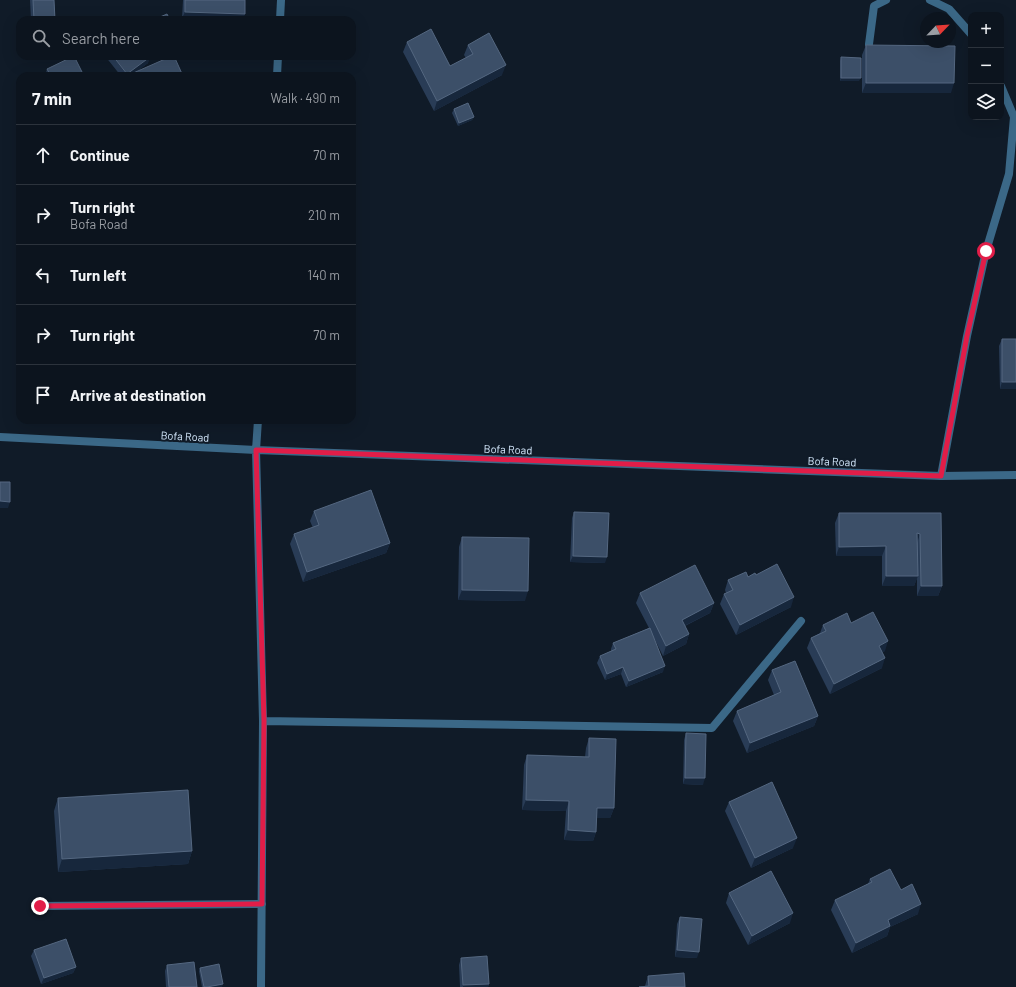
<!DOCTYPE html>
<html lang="en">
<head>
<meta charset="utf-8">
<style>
	:root { --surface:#0c141e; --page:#151d27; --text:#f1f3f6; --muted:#9a9ea4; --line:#2c333c }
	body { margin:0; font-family:Barlow,sans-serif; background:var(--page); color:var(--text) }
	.controls { position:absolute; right:12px; top:12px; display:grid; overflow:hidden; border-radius:8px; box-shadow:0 4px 16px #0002 }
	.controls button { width:36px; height:36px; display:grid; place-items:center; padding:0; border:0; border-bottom:1px solid var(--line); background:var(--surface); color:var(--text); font:20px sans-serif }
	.compass { position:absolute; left:920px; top:12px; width:36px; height:36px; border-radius:50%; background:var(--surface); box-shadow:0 4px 16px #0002; rotate:65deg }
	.stop { position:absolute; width:12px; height:12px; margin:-9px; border:3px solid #e11d48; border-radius:50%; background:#fff }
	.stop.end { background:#e11d48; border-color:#fff; box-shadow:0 1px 4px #0008 }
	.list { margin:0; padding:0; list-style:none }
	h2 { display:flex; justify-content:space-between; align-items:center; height:52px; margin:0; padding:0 16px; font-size:17px }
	h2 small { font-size:13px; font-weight:400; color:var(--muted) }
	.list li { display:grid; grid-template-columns:26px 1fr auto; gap:12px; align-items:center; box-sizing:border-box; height:60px; padding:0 16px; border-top:1px solid var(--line) }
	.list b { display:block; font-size:15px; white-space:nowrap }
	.list p { margin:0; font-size:13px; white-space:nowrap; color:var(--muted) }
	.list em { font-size:13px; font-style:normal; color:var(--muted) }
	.icon { flex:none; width:22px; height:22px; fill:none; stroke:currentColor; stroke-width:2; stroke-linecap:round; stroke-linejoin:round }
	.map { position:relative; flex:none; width:1016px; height:987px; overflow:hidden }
	.search { position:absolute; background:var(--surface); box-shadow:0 4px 16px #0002; left:16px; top:16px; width:340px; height:44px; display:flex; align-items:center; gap:10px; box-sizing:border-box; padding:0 14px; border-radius:12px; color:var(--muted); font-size:15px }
	.panel { position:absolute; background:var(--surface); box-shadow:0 4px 16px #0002; left:16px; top:72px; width:340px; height:352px; border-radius:12px }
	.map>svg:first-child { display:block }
</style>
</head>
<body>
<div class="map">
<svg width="1016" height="987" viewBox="0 0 1016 987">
	<rect width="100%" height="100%" fill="#101b28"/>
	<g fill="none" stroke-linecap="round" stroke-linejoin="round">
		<path stroke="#3b6887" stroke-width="8" d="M930,0l19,9 22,25
			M869,44l5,-38 12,-6
			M941,476l26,-140 19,-85 23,-77 5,-57 -13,-31"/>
		<path stroke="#3b6887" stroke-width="8" d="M280,20l1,-20
			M277,76l1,-20
			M258,420l-2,30 7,271 -2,266
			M0,437l256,13 685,26 75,-1
			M263,721l449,7 89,-107
			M40,906l222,-2"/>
	</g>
	<path fill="#293c56" d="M30,0h24l1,20h-24z
		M183,0h62l-63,18z
		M407,42l43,24 16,-8 -2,-3 4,-10 34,30 -68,36 -31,-59z
		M866,45l85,48h-89v-38z
		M105,56h44l-1,7 -12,9 47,4h-62z
		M841,57l18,24h-19v-20z
		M47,69l37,7h-39z
		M454,109l20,8 -2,3 -14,6 -6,-13z
		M1002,339h14v50h-16l-1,-43z
		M314,511l76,32 -4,10 -83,29 -13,-38 4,-10 19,-6 -3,-7z
		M574,512l31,51 -35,-1 2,-44z
		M839,513h102l1,73 -4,10h-21v-18l-3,8h-32v-30h-46l-1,-33z
		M462,537l63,64 -67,-1 1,-53z
		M756,575l35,32 -55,28 -16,-31 4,-10 2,-1 -1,-3 3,-10z
		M640,593l74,10 -4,10 -25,13 4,8 -3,10 -23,12 -9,-18 9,34 -37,15 -5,-13 -16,6 -8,-17 3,-7 11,-5v-2l2,-6 36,-15 -13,-25z
		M851,623l34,28 -3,1v16l-52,26 -23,-46 4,-10 9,-5 3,-8z
		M772,670l46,46 -4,10 -67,27 -14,-32 4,-10 37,-16 -6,-15z
		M686,733l17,52 -20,-1 1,-44z
		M589,738l25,70 -4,10h-14v14l-3,9 -29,-1 2,-29 -44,-1 2,-45 3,-10 58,2 1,-9z
		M58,798l134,53 -4,13 -130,8 -4,-61z
		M729,802l64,46 -42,20 -26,-57z
		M870,879l31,11 17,24 -28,13 -3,9 -35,17 -21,-43 4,-10 33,-16z
		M729,893l61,30 -42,22 -22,-42z
		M680,917l17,41 -22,-1 2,-33z
		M34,950l42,17 -3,6 -32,11 -10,-28z
		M461,958l28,26 -1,3h-28l-1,-22z
		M167,965l30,22h-31l-1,-16z
		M200,968l22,19h-20l-3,-16z
		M648,976l37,11 -40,-1z"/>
	<path fill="#17273c" d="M185,12l60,2 -2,6h-18l-43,-2z
		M150,57l-2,6 -16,12 -1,-1v2h-5l1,-2z
		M506,65l-4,10 -68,36 3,-10z
		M841,78h20l-2,3h-19z
		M866,83h88l-3,10h-89z
		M474,117l-2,3 -14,6 1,-3z
		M1002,382h14v7h-16z
		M0,501l10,1 -2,6h-8z
		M917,533l3,1 -3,9z
		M390,543l-4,10 -83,29 4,-10z
		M886,546l-4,10h-46l3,-9z
		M573,556l34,1 -2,6 -35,-1z
		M886,576h32l-4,10h-32z
		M921,586h21l-4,10h-21z
		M462,590l66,1 -3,10 -67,-1z
		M794,597l-3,10 -55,28 4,-10z
		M714,603l-4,10 -32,16 4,-9z
		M689,634l-3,10 -23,12 3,-10z
		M888,641l-3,10 -9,5 3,-10z
		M885,658l-3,10 -52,26 4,-10z
		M665,666l-2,6 -37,15 3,-6z
		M623,667l-2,7 -16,6 2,-6z
		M818,716l-4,10 -67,27 3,-10z
		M685,778h20l-2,7 -20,-1z
		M526,800l43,1 -3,10 -44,-1z
		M597,808h17l-4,10h-17z
		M568,830l28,2 -3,9 -29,-1z
		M797,838l-4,10 -42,20 4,-10z
		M192,851l-4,13 -130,8 4,-13z
		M921,904l-3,10 -28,13 -3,9 -35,17 4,-10 32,-23z
		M793,913l-3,10 -42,22 4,-9z
		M677,950l22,2 -2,6 -22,-1z
		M76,967l-3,6 -32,11 3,-6z
		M223,984l-1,3h-15z
		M489,984l-1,3h-25v-2z"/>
	<path fill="#3c4f68" stroke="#546780" d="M33,0h21l1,20h-21z
		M185,0h60v14l-60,-2z
		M167,14l3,6h-17z
		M431,29l19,37 23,-12 -5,-9 21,-12 17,32 -69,36 -30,-59z
		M866,45l89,1 -1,37h-88z
		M74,56l10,20h-33l-4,-7z
		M113,56h36l1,1 -23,17z
		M172,56h2l9,20h-51l-1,-2z
		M841,57l20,1v20h-20z
		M468,103l6,14 -15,6 -5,-14z
		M1002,339h14v43h-14z
		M0,482h10v20l-10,-1z
		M371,490l19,53 -83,29 -13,-38 25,-9 -5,-14z
		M574,512l35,1 -2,44 -34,-1z
		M839,513h102l1,73h-21l-1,-52 -3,-1 1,43h-32v-30l-47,1z
		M462,537l67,1 -1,53 -66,-1z
		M777,564l17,33 -54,28 -16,-31 9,-4 -5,-10 18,-8 2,5 7,-4 1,2z
		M695,565l19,38 -32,17 7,14 -23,12 -26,-53z
		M873,612l15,29 -9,5 6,12 -51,26 -23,-46 15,-7 -3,-6 24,-12 4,10z
		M650,628l15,38 -36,15 -6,-14 -16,7 -7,-18 16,-7 -3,-6z
		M795,661l23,55 -68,27 -13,-32 44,-19 -9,-22z
		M686,733l20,1 -1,44h-20z
		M589,738l27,1 -2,69h-17l-1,24 -28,-2 1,-29 -43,-1 1,-45 62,2z
		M772,782l25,56 -42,20 -26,-56z
		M188,790l4,61 -130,8 -4,-61z
		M890,869l11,21 11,-6 9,20 -33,16 2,6 -34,17 -21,-43 37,-18 -2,-3z
		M771,871l22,42 -41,23 -23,-43z
		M680,917l22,2 -3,33 -22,-2z
		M66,939l10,28 -32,11 -10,-28z
		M487,956l2,28 -26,1 -2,-27z
		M194,962l3,25h-28l-2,-22z
		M219,964l4,20 -16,3h-3l-4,-19z
		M684,973l1,14h-46l10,-1 -1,-10z"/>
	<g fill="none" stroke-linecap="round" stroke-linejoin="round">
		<path stroke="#e11d48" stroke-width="5" d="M40,906l222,-2 2,-183 -8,-271 685,26 26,-140 19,-85"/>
	</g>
	<g text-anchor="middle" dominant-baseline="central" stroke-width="4" stroke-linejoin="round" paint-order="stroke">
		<g font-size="11" fill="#d7ebff" stroke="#101b28">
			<text transform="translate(185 436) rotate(3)">Bofa Road</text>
			<text transform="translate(508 449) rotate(2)">Bofa Road</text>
			<text transform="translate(832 461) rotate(2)">Bofa Road</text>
		</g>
	</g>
</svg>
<div class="controls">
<button>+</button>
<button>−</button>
<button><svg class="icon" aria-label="layers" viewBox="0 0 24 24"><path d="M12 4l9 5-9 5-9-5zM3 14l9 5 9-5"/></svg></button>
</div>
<svg class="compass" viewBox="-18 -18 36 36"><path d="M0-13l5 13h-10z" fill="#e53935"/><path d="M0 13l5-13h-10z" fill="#9a9ea4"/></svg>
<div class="stop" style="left:986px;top:251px"></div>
<div class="stop end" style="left:40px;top:906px"></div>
<div class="search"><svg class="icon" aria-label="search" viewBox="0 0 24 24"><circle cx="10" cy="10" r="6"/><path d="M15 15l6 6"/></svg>Search here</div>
<section class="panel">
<h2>7 min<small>Walk · 490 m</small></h2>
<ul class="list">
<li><svg class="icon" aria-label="ahead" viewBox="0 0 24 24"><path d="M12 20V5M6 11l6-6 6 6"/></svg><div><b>Continue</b></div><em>70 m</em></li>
<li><svg class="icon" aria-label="right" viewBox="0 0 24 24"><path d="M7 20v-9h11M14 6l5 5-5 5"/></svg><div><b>Turn right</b><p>Bofa Road</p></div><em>210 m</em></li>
<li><svg class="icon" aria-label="left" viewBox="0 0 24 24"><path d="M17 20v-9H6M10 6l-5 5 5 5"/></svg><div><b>Turn left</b></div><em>140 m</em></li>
<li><svg class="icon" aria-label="right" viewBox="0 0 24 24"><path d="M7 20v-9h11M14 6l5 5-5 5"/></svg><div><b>Turn right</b></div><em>70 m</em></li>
<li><svg class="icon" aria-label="arrive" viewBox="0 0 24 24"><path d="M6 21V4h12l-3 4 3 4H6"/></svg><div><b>Arrive at destination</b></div></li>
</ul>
</section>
</div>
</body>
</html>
